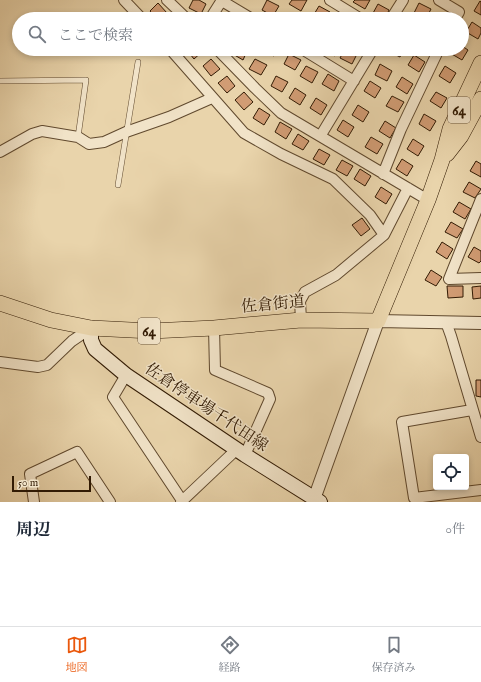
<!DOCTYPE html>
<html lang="ja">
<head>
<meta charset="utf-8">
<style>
	:root { --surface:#fff; --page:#f6f6f7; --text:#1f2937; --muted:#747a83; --line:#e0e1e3; --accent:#ea580c }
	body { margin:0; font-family:"IM FELL English","Noto Serif JP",serif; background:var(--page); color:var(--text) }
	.controls { position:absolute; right:12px; bottom:12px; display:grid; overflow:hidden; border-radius:4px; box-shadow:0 2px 6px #0003 }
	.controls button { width:36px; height:36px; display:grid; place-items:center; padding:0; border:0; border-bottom:1px solid var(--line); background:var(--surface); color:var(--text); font:20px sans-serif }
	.scale { position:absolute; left:12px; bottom:10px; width:79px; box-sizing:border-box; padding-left:4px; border:2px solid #321b04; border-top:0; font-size:11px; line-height:14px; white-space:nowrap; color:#321b04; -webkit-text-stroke:3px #f1e3c8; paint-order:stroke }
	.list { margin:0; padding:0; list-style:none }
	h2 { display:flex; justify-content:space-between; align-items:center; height:52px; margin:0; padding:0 16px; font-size:17px }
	h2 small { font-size:13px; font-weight:400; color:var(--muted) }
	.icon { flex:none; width:22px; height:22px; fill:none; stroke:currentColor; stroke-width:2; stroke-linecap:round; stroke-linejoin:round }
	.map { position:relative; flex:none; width:481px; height:502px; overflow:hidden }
	.search { position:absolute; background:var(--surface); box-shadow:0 2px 6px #0003; left:12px; right:12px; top:12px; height:44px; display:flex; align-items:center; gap:10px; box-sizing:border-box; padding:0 14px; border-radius:22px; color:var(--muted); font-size:15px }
	.sheet { height:124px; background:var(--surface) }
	nav { display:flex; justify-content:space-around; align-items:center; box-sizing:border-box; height:56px; border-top:1px solid var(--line); background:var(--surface); font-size:11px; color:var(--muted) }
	nav a { display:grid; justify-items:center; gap:2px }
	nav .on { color:var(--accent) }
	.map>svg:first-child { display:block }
</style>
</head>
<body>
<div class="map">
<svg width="481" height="502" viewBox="0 0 481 502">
	<rect width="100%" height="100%" fill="#e9d4ab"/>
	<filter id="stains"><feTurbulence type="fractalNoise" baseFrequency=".005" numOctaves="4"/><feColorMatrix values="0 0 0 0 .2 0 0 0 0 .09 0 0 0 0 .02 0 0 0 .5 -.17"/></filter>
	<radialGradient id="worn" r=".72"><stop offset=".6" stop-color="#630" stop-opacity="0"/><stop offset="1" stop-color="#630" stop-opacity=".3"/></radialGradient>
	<path fill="#d19c74" stroke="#321b04" d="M193,0h6l7,4 -5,10 -12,-6z
		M267,0l12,6 -6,10 -11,-6z
		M292,0h15l-6,11 -12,-7z
		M355,0h15l-5,9 -12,-7z
		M480,1l1,1v13l-7,-4z
		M158,3l9,10 -7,6h-3l-7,-8z
		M419,3l12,6 -5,10 -12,-6z
		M378,4l11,6 -4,9h-4l-9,-4z
		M319,6l11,6 -3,7h-9l-5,-3z
		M472,22l9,6v5l-3,6 -12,-7z
		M462,46l6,4 -6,10 -12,-7 2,-4h10z
		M186,49h15l2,2 -9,8z
		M234,49h14l-5,11 -12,-7z
		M262,49h15l-3,7 -12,-6z
		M323,49h15l-3,7z
		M345,49h2l10,5 -5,10 -12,-6z
		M389,49h15l-4,8 -12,-6z
		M289,54l12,6 -6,10 -11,-6z
		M414,55l11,7 -6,10 -11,-7z
		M211,59l9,10 -9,7 -8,-10z
		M255,59l12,6 -6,10 -12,-6z
		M380,64l12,7 -5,10 -12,-6z
		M306,66l12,6 -6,11 -12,-7z
		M445,66l11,7 -6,10 -11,-7z
		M328,74l11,7 -5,10 -12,-7z
		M227,76l8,10 -8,7 -9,-10z
		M276,76l12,6 -6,10 -11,-6z
		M402,77l11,7 -6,10 -11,-7z
		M370,81l11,7 -6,10 -11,-7z
		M295,88l11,7 -6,10 -11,-7z
		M244,92l9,10 -9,8 -9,-10z
		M436,92l11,6 -6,10 -11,-7z
		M392,96l12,6 -6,10 -12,-6z
		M316,98l11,7 -6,10 -11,-7z
		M358,105l11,7 -6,10 -11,-7z
		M259,108l11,7 -6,10 -11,-7z
		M424,114l12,7 -6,10 -11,-7z
		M343,120l11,7 -6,10 -11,-7z
		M385,121l11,7 -6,10 -11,-7z
		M280,122l12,7 -6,10 -11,-7z
		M298,134l11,7 -6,9 -11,-6z
		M371,137l12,7 -6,10 -12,-7z
		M413,139l11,7 -6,10 -11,-7z
		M319,149l11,6 -6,10 -11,-6z
		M402,159l11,7 -6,10 -11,-7z
		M342,160l11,6 -6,10 -11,-6z
		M476,161l5,3v13l-11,-6z
		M360,169l11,7 -6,10 -11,-7z
		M469,182l12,7 -6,9 -12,-6z
		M381,187l11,7 -6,10 -11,-7z
		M459,202l12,7 -6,10 -12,-7z
		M362,218l8,11 -9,7 -9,-11z
		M451,222l12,7 -6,9 -12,-6z
		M442,242l11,7 -6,10 -11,-7z
		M474,247l7,4v10l-2,2 -11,-6z
		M431,270l11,7 -6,9 -11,-6z
		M447,286h16v11l-15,1z
		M481,286v12l-8,1 -1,-12z
		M476,380h5v17l-5,-1z"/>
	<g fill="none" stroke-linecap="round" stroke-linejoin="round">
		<defs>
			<path id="service" d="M0,81l86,-1 -8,57
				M118,185l20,-123"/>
			<path id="minor" d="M124,0l18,19
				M167,0l20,19
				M330,0l31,19
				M439,0l20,12 -4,7
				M222,1l30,18
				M210,19l12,-19
				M391,19l12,-19
				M170,49l74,84 37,21 52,25 37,36 14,20
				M217,49l38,39 26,25 147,87
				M302,49l52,32
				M321,135l52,-86
				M0,152l32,-18 10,-3 36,6 11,7 15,-2 22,-10 43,-15 43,-19
				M383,174l18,-45 38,-80
				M481,199l-32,80 32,-1
				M301,320l-1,-19 5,-9 31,-17 48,-40 24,-47
				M446,322l5,14 30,101
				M214,328l1,42 53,23 2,6 -25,56
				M0,362l38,5 9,-2 25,-24 19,-13
				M126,375l-13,22 70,105
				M472,410l-70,12 12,76 67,-8
				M34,502l-4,-28 47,-22 33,50
				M181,502l56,-53"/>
			<path id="tertiary" d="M313,502l65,-181 103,2"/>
			<path id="secondary" d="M91,328v12l4,9 31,26 119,80 75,47"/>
			<path id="primary" d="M447,154l14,-18 20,-37
				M0,303l51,17 40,8 60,3 63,-3 87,-8 77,1 50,-121 14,-40 8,-31 31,-66"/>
		</defs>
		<use href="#service" stroke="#60492e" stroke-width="6"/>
		<use href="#minor" stroke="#60492e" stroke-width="12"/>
		<use href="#tertiary" stroke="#60492e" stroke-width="14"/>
		<use href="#secondary" stroke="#321b04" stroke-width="16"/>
		<use href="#primary" stroke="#321b04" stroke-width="16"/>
		<use href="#service" stroke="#f1e3c8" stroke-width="5"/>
		<use href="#minor" stroke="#f1e3c8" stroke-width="10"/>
		<use href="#tertiary" stroke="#f1e3c8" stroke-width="12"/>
		<use href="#secondary" stroke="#f1e3c8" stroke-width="14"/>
		<use href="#primary" stroke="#e9d4ab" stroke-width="15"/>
	</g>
	<g text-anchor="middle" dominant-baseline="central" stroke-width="3" stroke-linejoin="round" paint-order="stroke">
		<g fill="#f1e3c8" stroke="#6b573f" stroke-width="1">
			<rect x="448" y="97" width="22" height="26" rx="3"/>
			<rect x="138" y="318" width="22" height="26" rx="3"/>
		</g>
		<g font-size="15" font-weight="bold" fill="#321b04">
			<text x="459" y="110">64</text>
			<text x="149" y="331">64</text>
		</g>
		<g font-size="16" fill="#321b04" stroke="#f1e3c8">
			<text transform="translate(273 305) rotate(-5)">佐倉街道</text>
			<text transform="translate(206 408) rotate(34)">佐倉停車場千代田線</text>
		</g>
	</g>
	<rect width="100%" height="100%" filter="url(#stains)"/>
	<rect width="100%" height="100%" fill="url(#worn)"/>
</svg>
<div class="controls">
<button><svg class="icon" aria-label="locate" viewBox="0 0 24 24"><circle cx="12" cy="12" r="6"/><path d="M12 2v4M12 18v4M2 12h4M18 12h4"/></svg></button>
</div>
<div class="scale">50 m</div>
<div class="search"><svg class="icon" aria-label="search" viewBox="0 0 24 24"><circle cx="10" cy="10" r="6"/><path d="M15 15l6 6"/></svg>ここで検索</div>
</div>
<section class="sheet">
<h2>周辺<small>0件</small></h2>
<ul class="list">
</ul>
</section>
<nav>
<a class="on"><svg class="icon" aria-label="map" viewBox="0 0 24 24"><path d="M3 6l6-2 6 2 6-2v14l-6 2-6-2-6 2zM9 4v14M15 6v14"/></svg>地図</a>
<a><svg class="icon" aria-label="directions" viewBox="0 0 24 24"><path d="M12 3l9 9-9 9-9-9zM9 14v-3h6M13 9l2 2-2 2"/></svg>経路</a>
<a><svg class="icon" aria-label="saved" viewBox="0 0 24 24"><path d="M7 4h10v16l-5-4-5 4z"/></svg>保存済み</a>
</nav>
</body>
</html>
